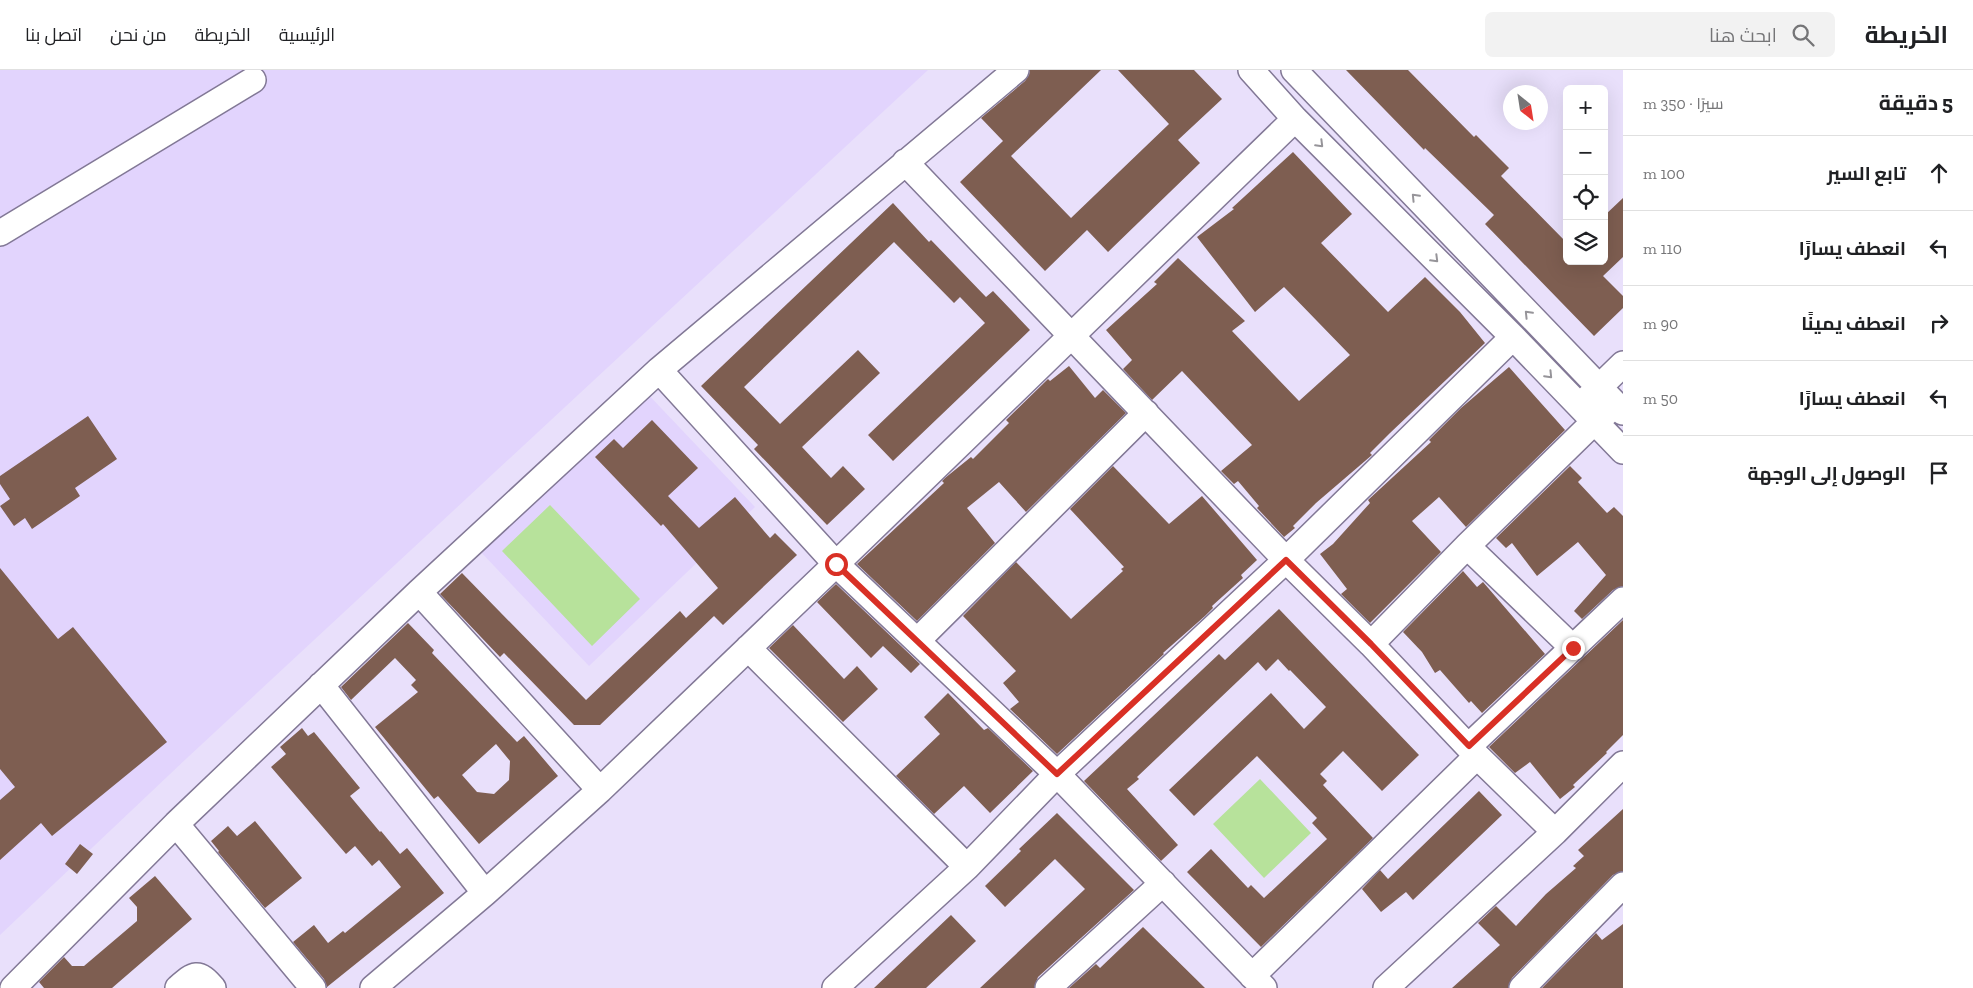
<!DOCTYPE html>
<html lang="ar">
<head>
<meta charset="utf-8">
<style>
	:root { --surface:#fff; --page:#f2f2f2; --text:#202124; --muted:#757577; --line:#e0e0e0 }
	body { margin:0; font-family:"Zilla Slab",Cairo,serif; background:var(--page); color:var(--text); direction:rtl }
	.controls { position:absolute; right:15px; top:15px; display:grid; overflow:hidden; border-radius:8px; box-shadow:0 5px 20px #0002 }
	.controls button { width:45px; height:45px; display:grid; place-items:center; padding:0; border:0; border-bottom:1px solid var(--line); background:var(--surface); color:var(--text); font:25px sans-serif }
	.compass { position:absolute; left:1503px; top:15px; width:45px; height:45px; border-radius:50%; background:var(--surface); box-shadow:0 5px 20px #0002; rotate:150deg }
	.stop { position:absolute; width:15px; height:15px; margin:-11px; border:4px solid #d93025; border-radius:50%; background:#fff }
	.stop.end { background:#d93025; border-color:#fff; box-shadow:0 1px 5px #0008 }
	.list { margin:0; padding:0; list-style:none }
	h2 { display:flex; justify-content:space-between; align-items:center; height:65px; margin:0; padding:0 20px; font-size:21px }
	h2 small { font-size:16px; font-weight:400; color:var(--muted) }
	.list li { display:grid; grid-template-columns:32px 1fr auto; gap:15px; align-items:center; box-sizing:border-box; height:75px; padding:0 20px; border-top:1px solid var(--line) }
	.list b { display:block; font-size:19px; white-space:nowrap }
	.list em { font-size:16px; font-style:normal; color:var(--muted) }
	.icon { flex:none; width:28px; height:28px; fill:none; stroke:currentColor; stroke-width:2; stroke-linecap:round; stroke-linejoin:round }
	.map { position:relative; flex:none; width:1623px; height:918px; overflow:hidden; direction:ltr }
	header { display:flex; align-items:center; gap:30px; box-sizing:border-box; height:70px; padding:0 25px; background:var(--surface); border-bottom:1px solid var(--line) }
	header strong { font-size:24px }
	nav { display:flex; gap:28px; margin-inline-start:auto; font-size:18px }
	.search { width:350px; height:45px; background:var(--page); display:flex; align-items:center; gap:12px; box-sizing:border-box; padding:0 18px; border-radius:8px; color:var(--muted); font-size:19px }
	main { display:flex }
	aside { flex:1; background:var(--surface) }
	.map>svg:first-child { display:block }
</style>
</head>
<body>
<header>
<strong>الخريطة</strong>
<div class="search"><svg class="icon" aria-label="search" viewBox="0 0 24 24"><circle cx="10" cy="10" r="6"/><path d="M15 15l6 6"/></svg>ابحث هنا</div>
<nav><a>الرئيسية</a><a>الخريطة</a><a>من نحن</a><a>اتصل بنا</a></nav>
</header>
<main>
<aside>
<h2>5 دقيقة<small>سيرًا · 350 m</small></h2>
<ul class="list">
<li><svg class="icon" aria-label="ahead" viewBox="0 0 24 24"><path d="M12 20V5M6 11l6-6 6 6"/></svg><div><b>تابع السير</b></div><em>100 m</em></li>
<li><svg class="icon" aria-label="left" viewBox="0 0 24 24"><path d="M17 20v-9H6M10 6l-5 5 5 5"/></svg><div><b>انعطف يسارًا</b></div><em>110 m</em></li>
<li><svg class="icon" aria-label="right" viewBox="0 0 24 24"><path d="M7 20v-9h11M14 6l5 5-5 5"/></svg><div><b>انعطف يمينًا</b></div><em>90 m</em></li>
<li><svg class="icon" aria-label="left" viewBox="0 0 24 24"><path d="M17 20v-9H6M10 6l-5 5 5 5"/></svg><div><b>انعطف يسارًا</b></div><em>50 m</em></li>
<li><svg class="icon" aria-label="arrive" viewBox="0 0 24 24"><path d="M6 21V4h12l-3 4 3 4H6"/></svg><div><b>الوصول إلى الوجهة</b></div></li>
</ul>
</aside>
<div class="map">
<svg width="1623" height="918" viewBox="0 0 1623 918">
	<rect width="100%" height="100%" fill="#e9e0fb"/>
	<path fill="#e2d4fd" d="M0,0h928l-741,688 -187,177z
		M643,319l112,118 -166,159 -112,-118z"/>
	<path fill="#b7e29b" d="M550,435l90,94 -48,47 -90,-95z
		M1260,709l51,54 -47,45 -51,-54z"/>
	<path fill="#7e5e51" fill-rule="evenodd" d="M1030,0h71l-90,86 60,62 98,-94 -51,-54h76l28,29 -44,41 22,23 -92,89 -21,-22 -42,41 -85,-89 43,-41 -22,-23 44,-37 4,-6z
		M1346,0h62l66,67 2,-2 33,33 -8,8 66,67v18h37v-45l19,-18v59l-20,19 20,20v12l-29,28 -109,-112 9,-9 -69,-67 -1,2z
		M1293,82l59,62 -31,29 67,69 37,-35 35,35 25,31 -95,90 -20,20 2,2 -56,48 -23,23 2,2 -11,9 -27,-29 2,-2 -21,-25 -4,3 -13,-13 31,-26 -70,-74 -30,29 -29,-31 9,-9 -26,-30 51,-46 -3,-2 24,-24 67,63 -13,10 67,70 51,-46 -66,-68 -29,25 -58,-75 37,-28 -2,-1z
		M893,133l36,39 2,-2 55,57 7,-6 37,39 -137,131 -25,-26 117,-112 -25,-26 -6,6 -60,-61 -150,145 36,37 78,-74 22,23 -78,74 29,31 12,-12 22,23 -38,36 -73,-76 4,-4 -57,-59z
		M1069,296l26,32 8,-8 23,23 -100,99 -27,-30 -32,26 28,35 -78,78 -60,-57 87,-81 -2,-2 3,-3 26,-21 2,2 36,-36 -3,-3 42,-41 2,2z
		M1509,297l56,63 -99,97 -27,-30 -27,24 29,31 -71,71 -29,-29 6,-5 -27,-35 13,-10 37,-41 -2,-3 63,-58 -2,-2 32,-32z
		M88,346l29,43 -42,29 5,8 -48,33 -7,-11 -11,8 -14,-20 10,-7 -10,-15v-8z
		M652,350l46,48 -30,28 31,32 36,-31 35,41 5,-5 22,22 -74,70 -9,-9 -114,109h-26l-70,-72 -4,4 -60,-63 22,-21 124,127 94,-89 6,7 32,-30 -55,-64 -2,2 -66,-69 19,-18 9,9z
		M1113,396l56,58 33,-28 55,64 -16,15 2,3 -31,28 1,2 -8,8 -42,37 1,1 -107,100 -47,-45 9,-7 -16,-19 13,-12 -53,-55 53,-54 55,57 52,-48 -2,-2 3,-2 -54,-58z
		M1570,396l12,12 -4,4 29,31 7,-6 9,9v70l-10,4 -31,29 -8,-8 32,-36 -28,-33 -41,34 -25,-33 -6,5 -10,-10z
		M0,498l58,71 15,-12 94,115 -115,94 -11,-13 -41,37v-60l15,-13 -15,-18z
		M1463,501l14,16 6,-5 62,72 -63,59 -11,-12 -2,2 -29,-33 -5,3 -13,-21 -19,-20z
		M836,514l84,80 -9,9 -28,-27 -12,12 -54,-56z
		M1279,539l140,146 -37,36 -39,-40 -23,23 7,7 -4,4 50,53 -112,109 -74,-75 24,-23 37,39 3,-3 13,13 63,-59 -15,-16 5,-5 -60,-62 -63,60 -25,-26 102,-97 33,36 22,-22 -36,-37 -1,1 -11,-12 -12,12 -8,-9 -121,115 2,2 -12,10 51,56 -17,16 -77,-80 135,-127 6,6z
		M1623,550v115l-17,17 1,1 -34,32 2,2 -15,12 -30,-37 -15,11 -26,-26z
		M408,553l26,27 -2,3 85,89 7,-6 34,40 -79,68 -41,-48 -4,3 -59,-72 43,-35 -7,-7 5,-5 -21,-22 -44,42 -10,-13zM496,674l14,17 -1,19 -15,14 -17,-2 -15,-17z
		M793,555l51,54 13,-13 21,23 -35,33 -74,-74z
		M948,623l36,37 4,-2 45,43 -43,42 -26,-27 -30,28 -38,-38 44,-42 -16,-17z
		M302,658l6,8 6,-4 46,56 -10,8 30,36 1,-1 19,23 7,-6 37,45 -117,94 -3,-8 -31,-37 21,-17 14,18 15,-12 2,2 56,-46 -22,-27 -7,6 -17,-20 -9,8 -75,-87 15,-13 -6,-7z
		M1479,721l23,24 -89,85 -7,-8 -25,20 -19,-23 18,-19 8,9z
		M1623,739v62l-10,4 -101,103 -4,10h-56l48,-43 -22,-22 18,-17 20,20 30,-32 30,-26 -3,-2 11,-10 -6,-6z
		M1057,743l77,77 -96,87 -4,11h-54l105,-99 -30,-30 -50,48 -20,-21 36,-35 -2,-2z
		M255,751l47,57 -37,30 -47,-56 1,-1 -8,-10 17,-15 9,10z
		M80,774l13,10 -16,20 -12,-10z
		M155,806l37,43 -80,69h-68l-5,-6 25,-25 8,9h12l53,-45v-14l-8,-9z
		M951,845l25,26 -50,47h-52z
		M1623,854v64h-81l54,-55 6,7z
		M1143,857l62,61h-136l27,-24 4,4z"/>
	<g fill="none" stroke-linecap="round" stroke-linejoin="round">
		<defs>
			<path id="minor" d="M1251,0l44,49 218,218 110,114
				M1294,0l329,342
				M905,92l381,398 85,84 106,112 78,76
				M0,163l253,-153
				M659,300l177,194 221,210 207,214
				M1587,329l36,-35
				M1467,476l106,102
				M419,522l181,198
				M917,571l229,-228
				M1371,574l96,-98 127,-124 12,-9
				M748,578l219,219
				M321,615l164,208
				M1469,676l154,-146
				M176,754l137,164
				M1252,906l225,-220
				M13,918l163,-164 243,-232 240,-222 357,-300
				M178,918c16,-14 20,-18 35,0
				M373,918l112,-95 115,-103 236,-226 459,-445
				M835,918l132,-121 90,-93 229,-214 227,-223
				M1048,918l115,-105
				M1386,918l169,-156 68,-68
				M1522,918l101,-103"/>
		</defs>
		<use href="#minor" stroke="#827896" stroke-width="28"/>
		<use href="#minor" stroke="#fff" stroke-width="25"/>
	</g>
	<defs><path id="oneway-chevron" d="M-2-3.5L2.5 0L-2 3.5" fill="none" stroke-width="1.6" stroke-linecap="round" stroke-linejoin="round" transform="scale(1.25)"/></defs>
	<g stroke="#969499">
		<use href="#oneway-chevron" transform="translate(1320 74) rotate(45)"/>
		<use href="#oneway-chevron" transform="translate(1415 127) rotate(-134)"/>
		<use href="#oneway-chevron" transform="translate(1435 189) rotate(45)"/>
		<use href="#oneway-chevron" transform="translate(1528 244) rotate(-134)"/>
		<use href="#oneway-chevron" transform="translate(1549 305) rotate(46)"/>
	</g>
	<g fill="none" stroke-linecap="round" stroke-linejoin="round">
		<path stroke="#d93025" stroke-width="6" d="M836,494l221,210 229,-214 85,84 98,102 104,-98"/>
	</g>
</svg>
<div class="controls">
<button>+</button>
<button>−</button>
<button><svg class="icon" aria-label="locate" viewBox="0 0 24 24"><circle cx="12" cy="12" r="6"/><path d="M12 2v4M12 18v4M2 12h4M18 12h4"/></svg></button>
<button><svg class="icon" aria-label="layers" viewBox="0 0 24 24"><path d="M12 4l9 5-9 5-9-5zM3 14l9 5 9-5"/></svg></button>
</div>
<svg class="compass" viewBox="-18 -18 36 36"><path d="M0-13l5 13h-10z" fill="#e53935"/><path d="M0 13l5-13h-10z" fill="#757577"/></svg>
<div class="stop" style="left:836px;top:494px"></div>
<div class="stop end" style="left:1573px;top:578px"></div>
</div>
</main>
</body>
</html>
